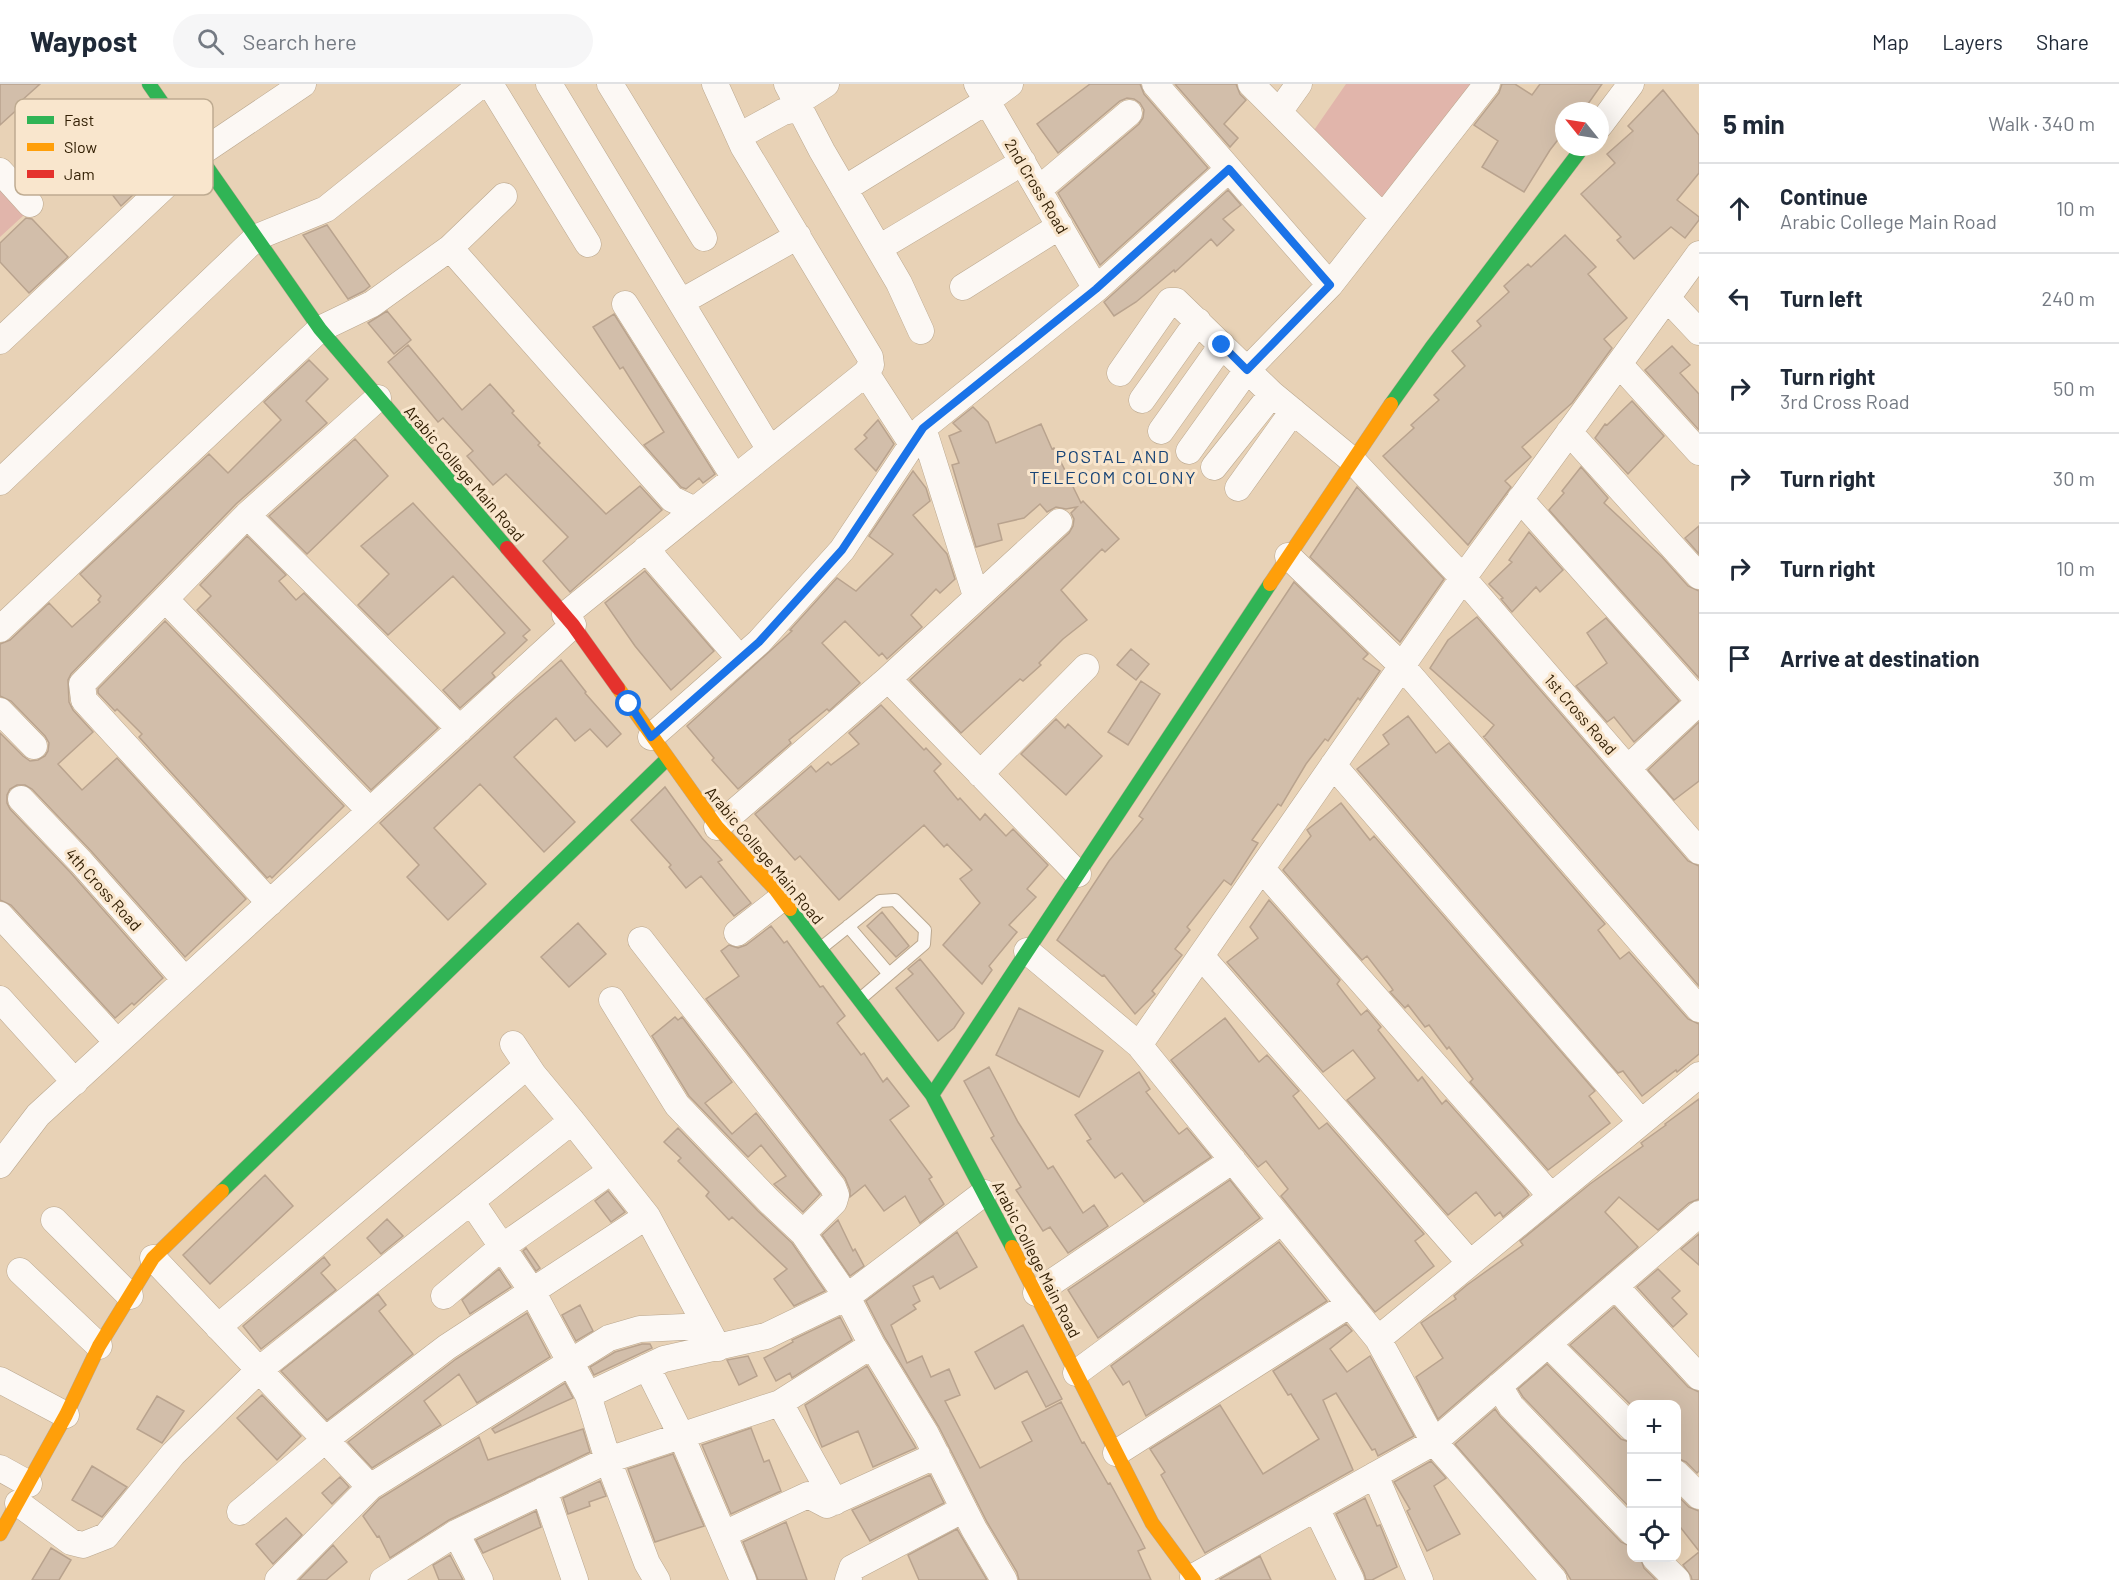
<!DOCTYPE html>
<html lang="en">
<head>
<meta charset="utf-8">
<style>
	:root { --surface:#fff; --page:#f6f6f7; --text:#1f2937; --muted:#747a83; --line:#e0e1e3 }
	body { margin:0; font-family:Barlow,sans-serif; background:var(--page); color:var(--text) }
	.controls { position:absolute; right:18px; bottom:18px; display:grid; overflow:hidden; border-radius:12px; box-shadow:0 6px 24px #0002 }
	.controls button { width:54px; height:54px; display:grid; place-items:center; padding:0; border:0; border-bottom:2px solid var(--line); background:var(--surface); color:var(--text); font:30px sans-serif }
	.compass { position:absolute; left:1555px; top:18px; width:54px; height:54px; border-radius:50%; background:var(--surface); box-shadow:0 6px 24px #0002; rotate:300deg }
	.stop { position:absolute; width:18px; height:18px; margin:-14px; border:4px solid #1a73e8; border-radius:50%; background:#fff }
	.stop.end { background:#1a73e8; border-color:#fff; box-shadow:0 2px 6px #0008 }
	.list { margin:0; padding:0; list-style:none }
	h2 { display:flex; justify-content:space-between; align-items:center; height:78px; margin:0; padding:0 24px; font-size:26px }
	h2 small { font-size:20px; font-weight:400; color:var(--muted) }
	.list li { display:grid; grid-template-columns:39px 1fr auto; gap:18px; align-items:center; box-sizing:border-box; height:90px; padding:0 24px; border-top:2px solid var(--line) }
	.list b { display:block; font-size:22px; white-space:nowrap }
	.list p { margin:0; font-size:20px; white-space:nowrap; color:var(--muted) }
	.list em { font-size:20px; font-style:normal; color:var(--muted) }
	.icon { flex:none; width:33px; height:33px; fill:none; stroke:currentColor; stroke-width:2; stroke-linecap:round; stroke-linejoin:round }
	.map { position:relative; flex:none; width:1699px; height:1496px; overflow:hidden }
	header { display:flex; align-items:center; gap:36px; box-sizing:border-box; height:84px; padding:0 30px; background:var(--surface); border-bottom:2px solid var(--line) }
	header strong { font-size:28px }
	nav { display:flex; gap:33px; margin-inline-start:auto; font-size:21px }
	.search { width:420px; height:54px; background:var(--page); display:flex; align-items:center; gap:15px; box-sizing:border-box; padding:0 21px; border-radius:33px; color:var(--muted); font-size:22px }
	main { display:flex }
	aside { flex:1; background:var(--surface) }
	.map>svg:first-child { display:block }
</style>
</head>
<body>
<header>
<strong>Waypost</strong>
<div class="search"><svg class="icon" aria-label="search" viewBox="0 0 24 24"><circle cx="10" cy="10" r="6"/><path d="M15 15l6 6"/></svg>Search here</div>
<nav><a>Map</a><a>Layers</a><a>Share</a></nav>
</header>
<main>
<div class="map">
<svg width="1699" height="1496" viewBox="0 0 1699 1496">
	<rect width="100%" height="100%" fill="#e8d2b6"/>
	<path fill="#e1b5ab" d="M1346,0h125l-91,117 -68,-68z
		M0,103l24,28 -24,22z"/>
	<path fill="#d2beaa" stroke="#b9a38e" stroke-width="1.5" d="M0,0h40l-20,18 2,3 -22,20z
		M1090,0h50l4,10 64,74 -108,97 -42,-72 81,-69 4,-6 1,-8 -4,-7 -6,-4 -7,-1 -7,3 -62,52 -21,-29z
		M1175,0h61l4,10 6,6 -22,24 14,14 -8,9z
		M1502,0h13l17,11 8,-11h62l-19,27h-19v21l-14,18 -26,42 -42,-25 16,-26 -24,-16 25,-32z
		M1663,6l36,45v38l-22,27 22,17v3l-14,18 -14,-11 -37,32 -17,-19 4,-3 -40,-43 34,-31 -8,-9 26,-23 -5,-5z
		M141,43l27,35 -47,44 -31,-40z
		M1228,106l13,15 -18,14 11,11 -17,16 -6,-7 -36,33 -1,-2 -38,32 -22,14 -10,-14z
		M26,134l6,1 36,38 -39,36 -29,-31v-19z
		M327,141l43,61 -6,5 -16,8 -45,-64z
		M1565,151l31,32 -8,7 39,44 -23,21 8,9 -40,55 -50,44 9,10 -26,24 6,6 -43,58 -85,-89 31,-28 -3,-3 28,-25 -5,-5 31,-29 -13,-15 29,-25 -4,-5 32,-29 -5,-6 24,-22 3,3z
		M387,227l24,29 -17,14 -26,-31z
		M614,230l101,160 -12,9 -4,-5 -13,11 -5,-2 -37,-42 20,-13 -41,-65 -3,2 -27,-42z
		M408,261l54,65 28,-26 24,27 -2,2 28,30 -2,2 68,69 34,-28 22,24 -92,82 -27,-31 25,-24 -62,-63 -13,11 -26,-29 6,-5 -30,-33 -5,4 -50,-60z
		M1672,262l18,19 -10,8 19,21v36l-54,-60z
		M309,276l19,19 -22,22 21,22 -91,81 -165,170 -3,6 1,22 4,8 20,22 -35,32 24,26 35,-32 129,141 -61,58 -93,-105 -60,-63 -7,-4h-8l-7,4 -3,6v8l3,6 60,63 93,106 -29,27 -2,-2 -17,15 -104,-113 -11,-5v-167l23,23 7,5 8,-1 7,-4 3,-5 1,-8 -4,-7 -34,-35 -11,-5v-52l10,-4 39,-37 23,24 28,-25 -2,-2 3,-4 -21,-22 129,-120 19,19 53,-53 -17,-18z
		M1632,317l32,35 -36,38 -33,-36 10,-14 2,1z
		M973,323l15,15 8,21 45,-19 11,25 2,-1 27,55 2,-2 36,38 -14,13 -3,-3 -41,41 26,30 -24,19 -24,24 2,2 -18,16 -3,-2 -59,54 -51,-53 159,-147 4,-7 1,-7 -3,-6 6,-6 -11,2 -10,-2 -9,5 -7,-8 -16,14 -26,6 4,16 -26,7 -24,-82 7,-2 -10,-27 12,-5 -8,-8z
		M878,336l16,24 -18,27 -21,-22 12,-11 -3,-3z
		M355,355l33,37 -81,78 -38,-38z
		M1581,383l27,31 -4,5 58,54 26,29 11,5v87l-150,-168 15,-17 -2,-2z
		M913,387l13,17 4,13 -17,14 34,39 8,25 -15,14 -4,-4 -25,26 11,12 -35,32 -5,-6 -3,3 -34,-35 -23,22 38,40 -31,28 -2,-2 -38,31 2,3 -53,46 -26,-29 2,-2 -27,-32 105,-95 -2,-1 47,-52 19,13 37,-37 -24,-18z
		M1357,403l87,92 -44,63 -90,-85z
		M413,419l117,127 -7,6 4,4 -35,33 3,4 -35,31 -17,-18 62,-57 -52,-57 -65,59 -30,-30 31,-31 -28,-28z
		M1699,442v28l-14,-16z
		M1529,448l34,38 -23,22 -4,-5 -24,25 -11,-13 2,-1 -14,-14 23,-22 -3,-2z
		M247,452l39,39 -7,6 17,19 8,-7 134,135 -67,62 -174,-180 14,-14 -11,-11z
		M645,487l69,80 -43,39 -36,-44 -30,-43z
		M1294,498l74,72 -5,5 17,12 -20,29 -2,-2 -30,43 -3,-2 -19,25 -25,42 -3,-2 -26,36 6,3 -27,42 -7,-5 -37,47 3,3 -15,19 7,6 -30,36 3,3 -20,20 -31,-39 -2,1 -45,-36 52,-79 34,-42 -4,-3z
		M1477,533l211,244 11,5v120l-216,-250 1,1 10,-12 -64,-57 18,-28z
		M1606,534l73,83 -45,41 -20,-25 -7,5 -31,-36 31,-23 -20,-30z
		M165,537l179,185 -72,72 -2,-2 -3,2 -128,-141 3,-3 -25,-25 -2,2 -17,-18v-4z
		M1131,565l18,15 -13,16 -19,-15z
		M561,576l25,32 -1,1 36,41 -14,13 -17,-18 -15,12 -19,-23 -42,39 61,65 -31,30 -64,-68 -46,44 52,56 -38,36 -41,-43 12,-12 -39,-42 136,-125z
		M1141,597l19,13 -32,51 -20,-13z
		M881,621l43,45 2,-2 15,16 -7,7 24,29 2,-2 20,22 5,-6 21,22 7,-7 35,36 -21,24 9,8 -27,28 8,7 -28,34 3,4 -10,14 -39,-39 37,-42 -20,-24 12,-9 -25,-26 -3,3 -20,-22 -85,75 -39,-44 -5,4 -40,-46 56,-48 5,6 12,-10 3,3 28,-21 -10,-11z
		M1408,632l28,37 13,-10 156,181 -7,6 22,29 9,-7 59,67 11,5v30l-22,18 -1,-2 -34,26 -19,-25 -5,2 -261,-304 32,-25 -6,-9z
		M1056,635l9,9 3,-4 34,32 -36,39 -45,-41z
		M1699,638v59l-25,19 -26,-30z
		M665,703l37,51 20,22 -4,2 33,41 -17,13 -33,-40 -15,12 -17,-21 2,-2 -40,-45z
		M1341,719l29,37 4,-4 221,255 -6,5 21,27 -62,47 -78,-88 3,-3 -24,-32 -2,2 -18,-24 -4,2 -17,-22 -3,3 -15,-16 3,-2 -2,-3 -24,-31 -5,4 -79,-90 28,-34 -4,-6z
		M1269,816l71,80 -3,4 24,31 6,-5 14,17 -3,3 40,51 4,-4 20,27 4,-4 79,89 4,6 -26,22 -3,-5 -5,4 -19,-24 -28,23 -101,-115 28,-22 -22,-28 -30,22 -96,-110 31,-24 -8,-11z
		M882,828l27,34 -13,11 -29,-31z
		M578,839l28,31 -37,33 -28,-30z
		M771,842l13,17 3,-2 33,46 3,-1 22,30 -8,7 24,32 3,-2 19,29 4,-4 22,28 -19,14 42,57 -3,2 15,25 -24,19 -15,-27 -21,15 -19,-26 -15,12v-7l-5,-12 -139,-179 33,-23 -18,-25 8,-6 9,3 8,-3z
		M920,875l44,54 -10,15 -16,13 -42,-53 17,-14 -5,-5z
		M1019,924l84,43 -24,46 -83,-42z
		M675,933l3,3 4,-3 50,65 -27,21 27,31 24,-21 64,81 -17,18 -29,-28 12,-8 -25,-31 -13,12 -59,-61 -37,-60z
		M1225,934l34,44 8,-7 32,36 -6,5 26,33 8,-6 97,111 -9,7 19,25 -59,46 -94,-116 7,-7 -22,-28 -8,6 -87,-107z
		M989,983l29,55 30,47 5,-3 30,47 11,-8 14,21 -40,27 -18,-26 -7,4 -27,-41 5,-3 -30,-49 3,-2 -30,-55z
		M1139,988l11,17 -4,3 33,42 8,-6 24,29 -67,45 -22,-29 -7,5 -28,-37 4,-2 -16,-24z
		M1699,1015v100l-10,4 -31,27 -39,-33 -14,15 33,35 -200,172 -22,-42 27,-19 -22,-35 35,-24 -2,-3 13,-11 56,-40 -3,-4 70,-57 53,-38 -2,-3 25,-18 -1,-1z
		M678,1044l80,83 34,32 33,48 -31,15 -20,-27 13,-10 -55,-52 -3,3 -23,-24 3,-4 -31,-31 3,-3 -17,-16z
		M265,1091l28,31 -83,78 -27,-29z
		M1230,1096l30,38 -162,120 -30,-48z
		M608,1107l17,21 -14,10 -16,-21z
		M387,1135l16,17 -22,18 -14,-16z
		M838,1136l15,31 2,-2 9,17 -14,10 -28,-41z
		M957,1148l20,35 -37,22 -7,-13 -20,10 7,15 -7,4 3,4 -25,16 16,38 15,-7 9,21 18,-8 11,26 -15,6 35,67 52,-27 -10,-19 39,-20 21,41 2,-1 24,42 2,-1 30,55 5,10 -7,3 13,29h-132l-2,-8 -30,-50 -48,-95 -54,-89 -19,-37z
		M1699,1150v31l-18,-16z
		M1279,1158l48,59 -181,115 -17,-35 -6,4 -12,-19z
		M526,1164l14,20 -4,3 -13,-20z
		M324,1173l6,8 -9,8 15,17 -75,59 -18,-23z
		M499,1185l12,18 -41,27 -8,-14z
		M1658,1185l22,22 -8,7 15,16 -14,13 -36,-40z
		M378,1210l8,11 -7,6 34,43 -86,66 -46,-49z
		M580,1221l13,26 -17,10 -14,-26z
		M1614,1223l74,80 11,5v79l-2,2 -11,-11 -9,-4v-54h-45v2l-62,-61z
		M527,1229l23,44 -73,46 -18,-29 -35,27 17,24 -69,43 -24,-26 108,-83z
		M840,1233l12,23 -60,38 -2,-5 -14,8 -12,-23 29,-16 -1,-2z
		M1346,1240l6,7 -22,18 17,23 23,-16 44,80 -36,20 -3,-7 -3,1 -36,-57 -13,7 30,70 -148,83 -44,-78 4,-3 -15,-23 70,-44 43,69 56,-35 -28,-45 -3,1 -15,-24z
		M1023,1241l39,74 -16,8 -19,-36 -32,18 -20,-37z
		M642,1260h8l2,4 -58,27 -4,-8 25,-15z
		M748,1272l9,20 -18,9 -12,-25z
		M1547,1280l74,75 11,4v67l-109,-113 -5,-8z
		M867,1282l49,82 -43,19 -15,-36 -36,16 -17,-42z
		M565,1299l8,15 -78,35 -3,-4z
		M262,1311l39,41 -24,24 -40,-42z
		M157,1312l27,15 -22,32 -25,-14z
		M1495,1325l5,7 121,126 11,5v10h8l4,11 12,12h-85l-6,-10 -110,-126z
		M751,1344l13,34 5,-2 12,31 -50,23 -29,-69z
		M583,1345l7,23 -141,68 -59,38 -11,-22 -2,1 -14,-21 16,-17 100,-62 9,23z
		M673,1370l31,72 -49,16 -27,-73z
		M1431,1377l15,17 -12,8 26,48 -33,17 -20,-40 3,-2 -16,-27z
		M92,1382l35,21 -25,30 -30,-17z
		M930,1391l14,28 -74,38 -18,-31z
		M340,1393l9,10 -17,17 -10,-11z
		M600,1397l6,15 -17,6 1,4 -22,8 -5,-16z
		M1677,1411l12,12 10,4v40l-22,-28z
		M1365,1414l12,28 3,-1 17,42 -25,13h-6l-2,-7 -28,-59z
		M536,1427l5,16 -58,26 -7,-13z
		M286,1434l16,17 -29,29 -17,-20z
		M786,1438l21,58h-49l-15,-38z
		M957,1445l30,51h-68l-11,-25z
		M333,1461l14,17 -21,18h-27z
		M51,1464l20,12 -12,20h-27z
		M1699,1468v28h-7l-1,-4 -8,-11z
		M450,1471l13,25h-24l-6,-15z
		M1260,1472l11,24h-50l-1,-1z"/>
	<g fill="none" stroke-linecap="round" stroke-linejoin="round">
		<defs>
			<path id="lane" d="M848,842l41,48
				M821,864l59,-47 15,-1 30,30 -1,14 -64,55"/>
			<path id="street" d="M490,0l98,160
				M549,0l221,366
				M610,0l94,154
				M787,0l35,67 77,132 22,48
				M977,0l119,205
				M1155,0l175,201
				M1251,0l132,133
				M798,18l28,-18
				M1279,28l20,-28
				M1600,41l31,-41
				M739,52l44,-24 18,-4
				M0,87l30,33
				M844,105l143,-88 23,-17
				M1039,105l90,-76
				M450,164l222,251 23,11 -130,105
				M879,164l144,-86
				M963,203l97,-61
				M1667,214l32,34
				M681,218l117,-66
				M625,220l110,174
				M0,257l199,-187 104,-70
				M1619,280l80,88
				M866,289l46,71
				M1120,289l50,-72h6l96,93 80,66 111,118 236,273
				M1142,316l56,-79
				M1161,347l61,-86
				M1569,348l130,144
				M1189,367l58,-81 83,-85 157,-201
				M1214,383l58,-73
				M0,398l257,-245 69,-28 156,-125
				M1238,404l55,-77
				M1520,415l179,202
				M695,426l171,-137 5,-8 -1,-8 -127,-211 -28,-62
				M247,431l213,214
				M1059,438l-171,157 190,195
				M646,465l94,110
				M1288,472l114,110 297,343
				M976,512l-53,-168 173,-139 133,-120
				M166,516l204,211
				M0,545l320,-300 52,-25 78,-56 54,-52
				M0,627l34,35
				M651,653l108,-95 83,-92 81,-122
				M1333,681l308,357
				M1628,684l71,-66
				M980,690l106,-107
				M21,715l60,63 104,118
				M717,743l171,-148
				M1262,785l289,327
				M270,819l-186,-203 -2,-16 165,-169 131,-117
				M0,831l117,127
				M737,849l45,-35
				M641,856l192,247 3,8 -2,7 -31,31
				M1027,867l112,94 324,-467 236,-324
				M1201,872l269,307
				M0,915l75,83
				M612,916l65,105 92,96 34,32 44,64 25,48 54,89 48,95 30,51
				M513,960l20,30
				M1139,961l239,294 56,103 120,138
				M0,1081l38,-50 535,-490
				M471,1117l61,90 56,104 20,65 39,103 10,17
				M54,1136l76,76
				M153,1174l217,229
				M20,1187l79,75
				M1615,1202l84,91
				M1036,1209l197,-133
				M444,1212l58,-49 109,-76
				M218,1243l303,-256h6l6,3 39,47 75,95 71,132
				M1378,1255l321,-264
				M1548,1260l84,84
				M647,1283l34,68 62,145
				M1076,1289l206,-152
				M0,1296l66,35
				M1499,1302l12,20 121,126
				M588,1311l76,-36 102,-23 81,-39 137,-104
				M780,1319l55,99
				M1116,1369l234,-149
				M0,1384l29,16
				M1676,1389l23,23
				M1375,1391l45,105
				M544,1406l31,90
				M18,1419l53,39 12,3 23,-9 67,-82 86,-84 313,-249
				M1316,1424l35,72
				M240,1428l85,-72 122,-93 200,-131
				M456,1449l24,47
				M724,1450l84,-39 19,10 110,-50
				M1655,1474l22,22
				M1193,1493l241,-135 265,-228
				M278,1496l92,-93 239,-149 31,-9 66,-3
				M383,1496l73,-47 152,-73 172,-57 92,-58
				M848,1496l4,-12 112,-59"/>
			<path id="fast" d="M149,0l171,245 187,219
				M1391,320l40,-56 152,-201
				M790,825l142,186 80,152
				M932,1011l338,-511
				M222,1107l445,-432"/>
			<path id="slow" d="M1270,500l121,-180
				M618,604l99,139 59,63 14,19
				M1012,1163l140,276 42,57
				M0,1450l66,-119 33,-69 54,-88 69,-67"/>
			<path id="jam" d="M507,464l66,77 45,63"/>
		</defs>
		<use href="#lane" stroke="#baa78e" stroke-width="14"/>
		<use href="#street" stroke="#baa78e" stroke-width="27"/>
		<use href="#fast" stroke="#baa78e" stroke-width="15"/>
		<use href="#slow" stroke="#baa78e" stroke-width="15"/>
		<use href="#jam" stroke="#baa78e" stroke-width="15"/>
		<use href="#lane" stroke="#fcf8f4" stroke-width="12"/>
		<use href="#street" stroke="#fcf8f4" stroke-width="26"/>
		<use href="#fast" stroke="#30b455" stroke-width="14"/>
		<use href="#slow" stroke="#ff9f0a" stroke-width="14"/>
		<use href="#jam" stroke="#e5322d" stroke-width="14"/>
	</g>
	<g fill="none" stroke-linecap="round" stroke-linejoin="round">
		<path stroke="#1a73e8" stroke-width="8" d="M629,620l22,33 108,-95 83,-92 81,-122 173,-139 133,-120 101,116 -83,85 -25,-25"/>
	</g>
	<g text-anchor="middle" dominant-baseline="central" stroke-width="6" stroke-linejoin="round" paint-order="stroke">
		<g font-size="16" fill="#332005" stroke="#f9e6cd">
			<text transform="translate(1037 102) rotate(59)">2nd Cross Road</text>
			<text transform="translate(465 389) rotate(49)">Arabic College Main Road</text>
			<text transform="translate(1581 630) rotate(49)">1st Cross Road</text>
			<text transform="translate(765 771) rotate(50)">Arabic College Main Road</text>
			<text transform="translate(104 805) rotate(48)">4th Cross Road</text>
			<text transform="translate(1037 1175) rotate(63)">Arabic College Main Road</text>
		</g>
		<g font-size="18" letter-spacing="1.5" fill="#164376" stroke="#f9e6cd">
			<text x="1113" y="372">POSTAL AND<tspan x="1113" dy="21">TELECOM COLONY</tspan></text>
		</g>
	</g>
	<rect x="15" y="15" width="198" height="96" rx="9" fill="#f9e6cd" stroke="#beab91" stroke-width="1.5"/>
	<rect x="27" y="32" width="27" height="8" fill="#30b455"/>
	<rect x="27" y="59" width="27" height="8" fill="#ff9f0a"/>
	<rect x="27" y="86" width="27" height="8" fill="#e5322d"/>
	<g font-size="16" fill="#332005">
		<text x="64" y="42">Fast</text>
		<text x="64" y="69">Slow</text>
		<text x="64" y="96">Jam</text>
	</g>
</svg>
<div class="controls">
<button>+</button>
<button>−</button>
<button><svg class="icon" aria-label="locate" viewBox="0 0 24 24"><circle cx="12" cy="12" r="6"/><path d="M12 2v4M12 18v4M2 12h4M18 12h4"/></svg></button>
</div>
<svg class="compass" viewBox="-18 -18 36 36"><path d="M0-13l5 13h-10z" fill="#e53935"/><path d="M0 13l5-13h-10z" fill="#747a83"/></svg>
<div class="stop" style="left:629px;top:620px"></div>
<div class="stop end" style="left:1222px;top:261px"></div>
</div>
<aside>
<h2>5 min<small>Walk · 340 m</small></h2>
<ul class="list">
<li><svg class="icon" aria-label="ahead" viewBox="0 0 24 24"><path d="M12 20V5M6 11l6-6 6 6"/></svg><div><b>Continue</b><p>Arabic College Main Road</p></div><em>10 m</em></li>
<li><svg class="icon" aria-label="left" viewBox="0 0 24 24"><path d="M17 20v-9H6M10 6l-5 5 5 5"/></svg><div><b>Turn left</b></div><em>240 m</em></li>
<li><svg class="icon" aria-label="right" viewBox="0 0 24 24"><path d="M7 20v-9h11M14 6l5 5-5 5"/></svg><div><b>Turn right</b><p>3rd Cross Road</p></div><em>50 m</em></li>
<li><svg class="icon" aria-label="right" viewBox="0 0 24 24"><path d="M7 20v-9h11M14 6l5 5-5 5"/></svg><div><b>Turn right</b></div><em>30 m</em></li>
<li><svg class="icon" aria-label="right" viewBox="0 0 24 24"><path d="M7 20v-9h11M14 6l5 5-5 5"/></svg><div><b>Turn right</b></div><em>10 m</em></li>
<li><svg class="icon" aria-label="arrive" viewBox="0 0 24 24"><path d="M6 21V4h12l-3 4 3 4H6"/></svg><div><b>Arrive at destination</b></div></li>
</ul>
</aside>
</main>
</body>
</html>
